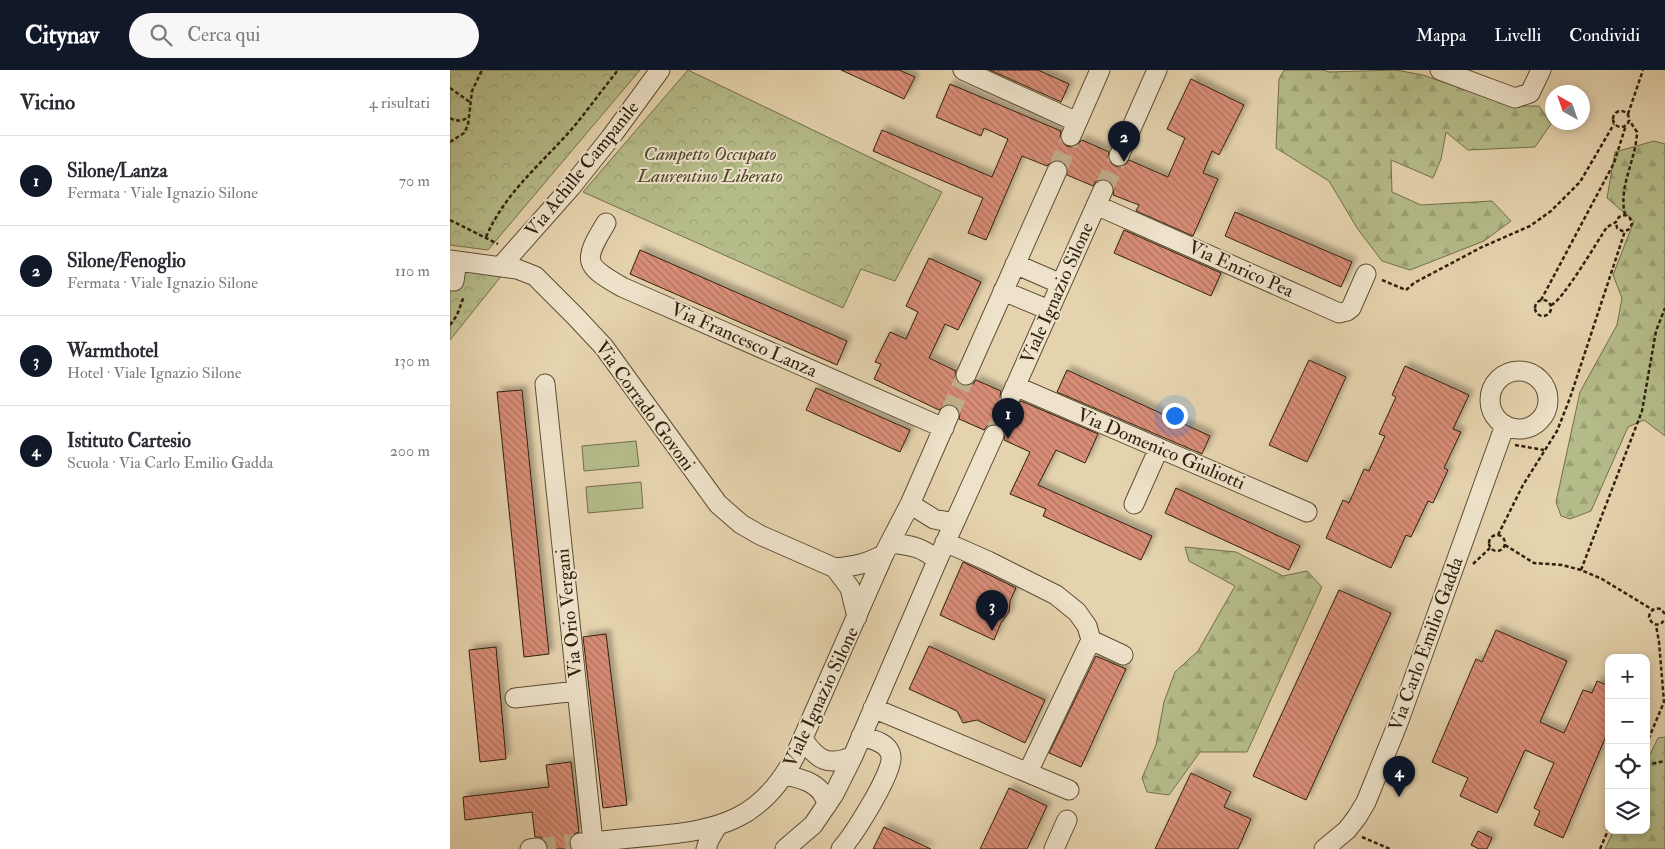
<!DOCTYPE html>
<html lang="it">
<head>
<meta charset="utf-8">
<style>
	:root { --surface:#fff; --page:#f7f7f7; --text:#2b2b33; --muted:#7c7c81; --line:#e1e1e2; --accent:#111827 }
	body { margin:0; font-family:"IM FELL Double Pica",serif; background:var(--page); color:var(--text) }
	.controls { position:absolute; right:15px; bottom:15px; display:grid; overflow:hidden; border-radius:10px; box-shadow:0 2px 8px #0003 }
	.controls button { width:45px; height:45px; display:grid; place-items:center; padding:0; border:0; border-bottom:1px solid var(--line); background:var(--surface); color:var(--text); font:25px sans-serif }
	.compass { position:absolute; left:1095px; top:15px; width:45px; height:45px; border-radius:50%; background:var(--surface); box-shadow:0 2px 8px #0003; rotate:320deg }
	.you { position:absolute; left:724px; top:345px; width:18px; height:18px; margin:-12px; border:4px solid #fff; border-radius:50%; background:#1a73e8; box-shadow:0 0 0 8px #1a73e833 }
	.badge { display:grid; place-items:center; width:32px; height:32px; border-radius:50%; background:var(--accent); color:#fff; font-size:16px; font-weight:700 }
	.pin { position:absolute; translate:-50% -41px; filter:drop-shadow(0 1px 2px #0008) }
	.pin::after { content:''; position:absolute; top:26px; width:18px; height:15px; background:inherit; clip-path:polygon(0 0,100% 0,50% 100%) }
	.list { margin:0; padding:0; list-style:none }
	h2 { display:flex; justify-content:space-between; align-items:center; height:65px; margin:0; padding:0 20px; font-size:21px }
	h2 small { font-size:16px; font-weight:400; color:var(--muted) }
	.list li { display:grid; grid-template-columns:32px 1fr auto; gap:15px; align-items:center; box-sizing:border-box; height:90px; padding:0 20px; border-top:1px solid var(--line) }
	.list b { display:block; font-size:19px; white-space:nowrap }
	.list p { margin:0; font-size:16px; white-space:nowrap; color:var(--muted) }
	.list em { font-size:16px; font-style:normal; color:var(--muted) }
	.icon { flex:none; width:28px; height:28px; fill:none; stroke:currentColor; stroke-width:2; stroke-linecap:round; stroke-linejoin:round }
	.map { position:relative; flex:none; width:1215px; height:779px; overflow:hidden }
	header { display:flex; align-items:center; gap:30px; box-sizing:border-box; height:70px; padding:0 25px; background:var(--accent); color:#fff }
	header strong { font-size:24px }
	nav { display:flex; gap:28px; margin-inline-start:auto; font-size:18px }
	.search { width:350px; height:45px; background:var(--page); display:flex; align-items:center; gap:12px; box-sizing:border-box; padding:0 18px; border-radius:28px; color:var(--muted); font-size:19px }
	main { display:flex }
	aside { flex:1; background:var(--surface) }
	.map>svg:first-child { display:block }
</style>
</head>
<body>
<header>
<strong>Citynav</strong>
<div class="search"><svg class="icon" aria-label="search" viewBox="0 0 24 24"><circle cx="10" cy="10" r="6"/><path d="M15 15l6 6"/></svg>Cerca qui</div>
<nav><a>Mappa</a><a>Livelli</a><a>Condividi</a></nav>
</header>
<main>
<aside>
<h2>Vicino<small>4 risultati</small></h2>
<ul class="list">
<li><span class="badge">1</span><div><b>Silone/Lanza</b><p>Fermata · Viale Ignazio Silone</p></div><em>70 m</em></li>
<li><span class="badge">2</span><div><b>Silone/Fenoglio</b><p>Fermata · Viale Ignazio Silone</p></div><em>110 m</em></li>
<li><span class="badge">3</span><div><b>Warmthotel</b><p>Hotel · Viale Ignazio Silone</p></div><em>130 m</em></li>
<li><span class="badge">4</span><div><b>Istituto Cartesio</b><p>Scuola · Via Carlo Emilio Gadda</p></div><em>200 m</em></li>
</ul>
</aside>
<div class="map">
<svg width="1215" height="779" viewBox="0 0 1215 779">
	<defs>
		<pattern id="forest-firs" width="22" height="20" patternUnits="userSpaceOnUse" patternTransform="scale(1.25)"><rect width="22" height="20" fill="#b5bc89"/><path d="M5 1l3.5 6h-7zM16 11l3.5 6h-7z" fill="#9ca175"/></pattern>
		<pattern id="park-crowns" width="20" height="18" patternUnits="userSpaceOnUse" patternTransform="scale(1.25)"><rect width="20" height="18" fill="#b5bc89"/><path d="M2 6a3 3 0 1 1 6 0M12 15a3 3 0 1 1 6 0" fill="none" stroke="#9ca175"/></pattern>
		<pattern id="building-back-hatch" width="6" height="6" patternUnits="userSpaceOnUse" patternTransform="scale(1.25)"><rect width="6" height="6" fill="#d88d76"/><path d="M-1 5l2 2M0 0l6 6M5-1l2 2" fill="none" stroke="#b0735f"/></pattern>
		<filter id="shadow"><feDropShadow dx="4.5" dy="-4.5" stdDeviation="2.5" flood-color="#0004"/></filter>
	</defs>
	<rect width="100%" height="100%" fill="#e5d3ad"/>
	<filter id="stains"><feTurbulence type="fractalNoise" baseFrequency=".004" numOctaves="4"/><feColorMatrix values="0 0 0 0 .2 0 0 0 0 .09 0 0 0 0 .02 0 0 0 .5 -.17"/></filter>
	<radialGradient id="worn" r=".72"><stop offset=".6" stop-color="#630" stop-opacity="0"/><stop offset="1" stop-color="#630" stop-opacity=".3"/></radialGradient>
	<path fill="#b5bc89" stroke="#736e4c" d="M186,371l3,25 -55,5 -2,-25z
		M191,412l2,26 -55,5 -2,-26z"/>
	<path fill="url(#forest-firs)" stroke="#736e4c" d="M834,0h39l6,2 67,-2 27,5 87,31h29l12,18 -16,23 -67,3 -22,-18 -5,27 -8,19 -42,-18 1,32 29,13 71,-4 19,20 -27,20 -74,29 -28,-9 -25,-33 -28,-47 -53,-33 3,-69z
		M1204,71l11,3v292l-21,-16 -16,7 -37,84 -21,8 -9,-3 -5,-14 24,-110 37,-67 5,-27 -9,-23 21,-54 -27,-23 8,-46z
		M735,477l51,5 47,24 24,-5 15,16 -75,165h-47l-31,43 -22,-3 -5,-14 14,-33 8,-43 11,-30 23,-21 37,-65 -46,-25z
		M1215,667v112h-60l9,-19h32v-67l12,-25z"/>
	<path fill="url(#park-crowns)" stroke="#736e4c" d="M0,0h190l-152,180 -38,-5z
		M238,0l254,122 -47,89 -34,-12 -18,39 -260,-116z
		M0,200l53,4 -53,66z"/>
	<path fill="url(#building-back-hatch)" stroke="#31210f" filter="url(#shadow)" d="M391,0h58l16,7 -11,22z
		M540,0h48l31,14 -8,18z
		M741,9l53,26 -25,50 -7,-4 -9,22 15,6 -25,57 -57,-25 3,-6 -26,-10 1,-7 -2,-5 -4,-3 -7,-1 -5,2 -3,5 -26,-11 -1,-10 -5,-4 -6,-1 -4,2 -4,4 -25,-10 -36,84 -18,-7 15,-35 -110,-47 9,-21 110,47 16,-38 -24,-11 -3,8 -45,-19 14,-33 111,47 -1,6 2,5 5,4 5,1 5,-2 5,-5 27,12 -1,5 2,5 5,4 6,1 4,-2 4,-5 39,17 17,-39 -18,-9z
		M785,142l117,50 -11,25 -116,-51z
		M674,160l97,43 -10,23 -97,-43z
		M190,180l207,91 -10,24 -207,-91z
		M479,188l52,24 -23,48 -13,-6 -16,34 27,13 -1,6 2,5 4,3 7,1 5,-2 3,-4 25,11 -1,6 2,5 5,4 6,1 4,-2 4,-4 77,33 -13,29 -29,-13 -18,35 114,51 -11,24 -98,-44 3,-7 -36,-15 20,-42 -26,-12 1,-7 -2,-4 -4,-4 -7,-1 -5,2 -3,4 -25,-11 1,-6 -2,-5 -4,-3 -7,-1 -8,6 -65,-31 7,-15 -6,-2 15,-30 16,7 12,-27 -12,-6z
		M859,290l37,17 -39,85 -38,-17z
		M955,296l64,29 -16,34 8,3 -17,36 4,2 -15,33 -5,-2 -17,36 -5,-2 -15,33 -65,-30 17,-38 6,3 15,-34 5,2 16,-35 -6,-2 17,-37 -4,-2z
		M617,300l143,66 -8,18 -145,-62z
		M366,318l94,42 -10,22 -94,-42z
		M72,320l27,264 -25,3 -27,-265z
		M726,418l124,58 -11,24 -124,-57z
		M513,492l53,26 -6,13 -1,11 -8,11 -7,17 -54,-25z
		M889,520l52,23 -85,187 -53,-24z
		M1046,560l71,31 -27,61 24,11 19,-43 9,3 5,-12 12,5v43l-46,109 -29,-13 6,-14 -6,-3 20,-45 -29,-13 -28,63 -37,-17 8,-18 -36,-16 44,-103 6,3z
		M156,564l21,171 -24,3 -20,-171z
		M479,576l116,54 -20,43 -48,-23 -14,3 -6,-12 -48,-22z
		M46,577l10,112 -26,3 -11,-112z
		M646,586l30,13 -45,98 -32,-14z
		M121,692l8,70 -5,2 -4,4 -1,5 2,6h-23l-2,-8 -5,-4h-6l-3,-25 -67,8 -2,-23 86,-10 -3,-22z
		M741,703l40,19 -7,15 27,12 -13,30h-83z
		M559,718l38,18 -20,43h-47z
		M434,757l47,22h-58z
		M1028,761l14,7 -5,11h-8l-8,-4z"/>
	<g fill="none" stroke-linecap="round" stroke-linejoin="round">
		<path stroke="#c1af8d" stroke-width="19" stroke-dasharray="19 9" stroke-linecap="butt" d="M607,101l14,-35
			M653,120l16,-34
			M499,345l17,-40
			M544,365l17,-39
			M87,778l43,-5"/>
		<defs>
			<path id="minor" d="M513,0l114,52
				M990,0l75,28 15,-5 11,-23
				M621,66l29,-66
				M669,86l38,-86
				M646,135l243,108 8,-2 4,-3 15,-34
				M156,153c-23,38 -23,42 16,64l322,141
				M0,190l67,9 18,7 40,40 29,31 114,157 23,20 19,11 75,33 15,20 7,29
				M565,194l46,20
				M51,196l70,-79 40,-50 49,-67
				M0,211h4l3,-20
				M553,221l46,19
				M1040 330a29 29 0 1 1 58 0a29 29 0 1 1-58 0Z
				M516,305l91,-204
				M95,314l48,458
				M565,316l292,126
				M561,326l92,-206
				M460,434l24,15 20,4
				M684,434l25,-56
				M495,472l43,19 68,34 21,17 10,14 4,14
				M441,473c18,2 33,4 46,18
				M385,498c20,-2 32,-4 49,-14
				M65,628l62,-7
				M423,638l196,82
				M353,669c14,21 25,28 50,17
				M578,702l63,-132 32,15
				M335,705c19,4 38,9 42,30
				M130,773c24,-2 49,-5 73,-7 66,-6 109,-16 142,-80l89,-202 26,-50 39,-89
				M80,779l7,-1
				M256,779l3,-9 8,-14
				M335,779l28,-24 21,-31 19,-38 84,-195 57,-126
				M391,779c12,-13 52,-76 50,-92 -1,-14 -19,-18 -30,-21
				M604,779l13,-29
				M874,779l23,-19 10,-13 9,-15 32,-79 107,-298"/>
		</defs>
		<use href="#minor" stroke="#5e4e36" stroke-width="21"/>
		<path stroke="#31210f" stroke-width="2.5" stroke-dasharray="4 2.5" stroke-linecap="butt" d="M0,18l20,14
			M1163 49a8 8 0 1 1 16 0a8 8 0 1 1-16 0Z
			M1178,44l15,-44
			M0,48c7,4 12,3 19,-1
			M0,72l14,-9 4,-8 4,-34 10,-21
			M1175,145c-7,-29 11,-54 12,-83l-8,-12
			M0,150l48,24
			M36,167c19,-44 53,-71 85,-107 16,-19 31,-40 47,-60
			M932,210l24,10 8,-7 68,-36 48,-21 21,-15 29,-29 34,-58
			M1085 238a8 8 0 1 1 16 0a8 8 0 1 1-16 0Z
			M1091,230l73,-137 12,-38
			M1101,235c11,-3 47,-65 56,-78l9,-5 3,-5 6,-2 5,3 2,6 -4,6 -6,1 -5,-3 -1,-6
			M0,255l7,-10 7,-19
			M1065,375l29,5
			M1039 473a8 8 0 1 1 16 0a8 8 0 1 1-16 0Z
			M1048,465l25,-50 34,-54 13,-33 55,-167
			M1055,475l29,18 28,2 19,5 21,9 51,31
			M1023,494l17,-16
			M1131,500l61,-159 14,-80 9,-23
			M1215,544l-4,-5c-7,-2 -11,2 -12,8 2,6 6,9 12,7l4,-5
			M1196,675l18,-43 -5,-60 -3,-17
			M1196,695l19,-4
			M912,767l28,12
			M1150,779l9,-21"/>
		<use href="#minor" stroke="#eee2ca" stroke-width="19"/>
	</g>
	<g text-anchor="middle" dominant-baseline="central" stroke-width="4" stroke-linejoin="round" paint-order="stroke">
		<g font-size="19" font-style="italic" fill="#52482e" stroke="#eee2ca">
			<text x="260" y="84">Campetto Occupato<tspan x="260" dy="22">Laurentino Liberato</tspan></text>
		</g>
		<g font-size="19" fill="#31210f" stroke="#eee2ca">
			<text transform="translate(132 99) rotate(-51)">Via Achille Campanile</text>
			<text transform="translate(791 199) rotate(24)">Via Enrico Pea</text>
			<text transform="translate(607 223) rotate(-66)">Viale Ignazio Silone</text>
			<text transform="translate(294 270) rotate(24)">Via Francesco Lanza</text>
			<text transform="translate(195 336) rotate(54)">Via Corrado Govoni</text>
			<text transform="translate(711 379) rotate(23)">Via Domenico Giuliotti</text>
			<text transform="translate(119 543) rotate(-96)">Via Orio Vergani</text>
			<text transform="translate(976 574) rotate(-70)">Via Carlo Emilio Gadda</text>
			<text transform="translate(371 627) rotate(-65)">Viale Ignazio Silone</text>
		</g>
	</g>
	<rect width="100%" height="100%" filter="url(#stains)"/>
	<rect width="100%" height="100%" fill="url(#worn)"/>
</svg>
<div class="controls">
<button>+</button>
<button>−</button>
<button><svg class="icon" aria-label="locate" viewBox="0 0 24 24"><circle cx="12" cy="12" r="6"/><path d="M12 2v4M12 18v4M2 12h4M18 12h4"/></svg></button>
<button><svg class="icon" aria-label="layers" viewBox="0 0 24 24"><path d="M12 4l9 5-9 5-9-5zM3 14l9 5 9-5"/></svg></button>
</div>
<svg class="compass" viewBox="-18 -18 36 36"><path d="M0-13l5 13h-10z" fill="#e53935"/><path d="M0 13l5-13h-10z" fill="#7c7c81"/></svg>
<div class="you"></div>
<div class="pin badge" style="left:558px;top:369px">1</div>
<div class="pin badge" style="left:674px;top:92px">2</div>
<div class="pin badge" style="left:542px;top:561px">3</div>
<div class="pin badge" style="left:949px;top:727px">4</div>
</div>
</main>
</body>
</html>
